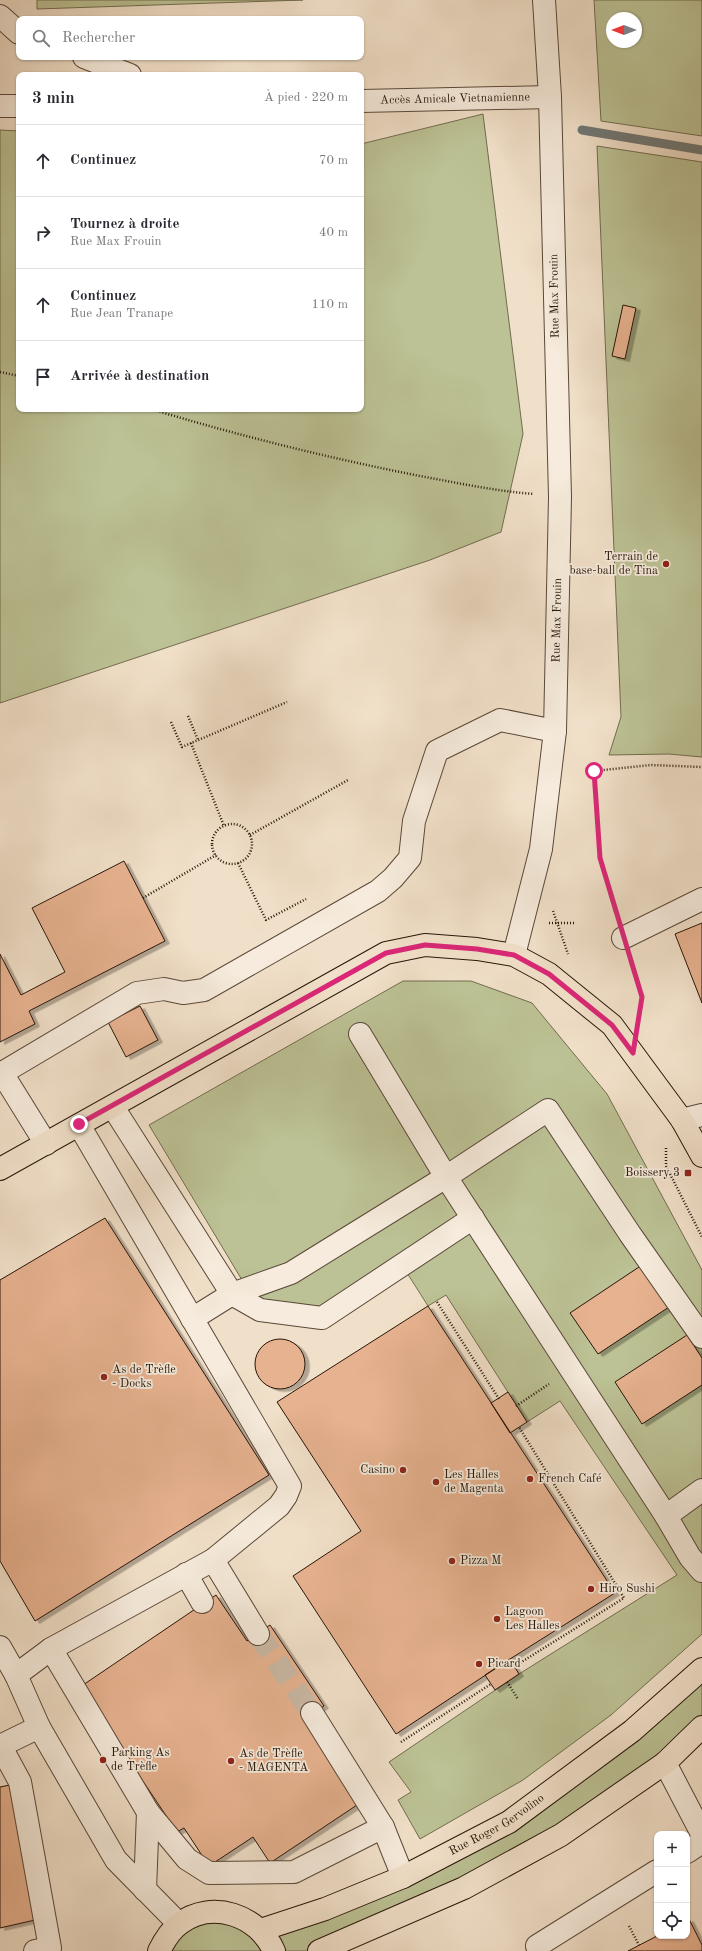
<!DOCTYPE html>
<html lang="fr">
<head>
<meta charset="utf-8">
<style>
	:root { --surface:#fff; --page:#f7f7f7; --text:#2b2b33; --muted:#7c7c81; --line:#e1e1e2 }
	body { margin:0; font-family:"Old Standard TT",serif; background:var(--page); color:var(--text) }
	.controls { position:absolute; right:12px; bottom:12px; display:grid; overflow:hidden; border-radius:8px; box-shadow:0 1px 3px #0004 }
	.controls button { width:36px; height:36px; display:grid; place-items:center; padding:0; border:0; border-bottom:1px solid var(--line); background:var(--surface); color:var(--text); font:20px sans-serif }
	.compass { position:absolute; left:606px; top:12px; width:36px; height:36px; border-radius:50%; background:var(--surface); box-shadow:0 1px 3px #0004; rotate:270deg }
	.stop { position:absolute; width:12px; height:12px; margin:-9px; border:3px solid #db2777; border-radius:50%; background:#fff }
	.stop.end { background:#db2777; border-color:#fff; box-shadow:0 1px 4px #0008 }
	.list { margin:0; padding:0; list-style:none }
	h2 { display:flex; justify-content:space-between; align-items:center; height:52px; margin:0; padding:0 16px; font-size:17px }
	h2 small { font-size:13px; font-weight:400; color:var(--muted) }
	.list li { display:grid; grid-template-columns:26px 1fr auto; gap:12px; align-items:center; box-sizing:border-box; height:72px; padding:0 16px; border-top:1px solid var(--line) }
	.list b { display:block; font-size:15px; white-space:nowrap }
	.list p { margin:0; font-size:13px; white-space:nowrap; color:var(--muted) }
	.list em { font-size:13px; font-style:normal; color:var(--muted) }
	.icon { flex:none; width:22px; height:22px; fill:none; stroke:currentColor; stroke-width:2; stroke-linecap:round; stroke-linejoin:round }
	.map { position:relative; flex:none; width:702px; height:1951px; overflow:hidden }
	.search { position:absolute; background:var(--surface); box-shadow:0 1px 3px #0004; left:16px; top:16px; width:348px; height:44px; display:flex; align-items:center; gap:10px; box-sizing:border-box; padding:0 14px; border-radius:8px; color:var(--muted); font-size:15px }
	.panel { position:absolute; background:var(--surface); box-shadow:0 1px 3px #0004; left:16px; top:72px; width:348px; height:340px; border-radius:8px }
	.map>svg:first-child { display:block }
</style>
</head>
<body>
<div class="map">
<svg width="702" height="1951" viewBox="0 0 702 1951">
	<defs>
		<filter id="shadow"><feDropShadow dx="4.5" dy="2.5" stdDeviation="0" flood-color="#0004"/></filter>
	</defs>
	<rect width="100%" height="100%" fill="#f1e0c9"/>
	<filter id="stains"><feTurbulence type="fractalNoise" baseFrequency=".005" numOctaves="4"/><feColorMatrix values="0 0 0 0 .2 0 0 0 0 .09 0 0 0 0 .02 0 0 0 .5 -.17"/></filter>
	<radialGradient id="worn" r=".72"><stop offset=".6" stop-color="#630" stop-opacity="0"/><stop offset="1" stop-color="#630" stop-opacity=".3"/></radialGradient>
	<path fill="#bcc295" stroke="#726c4f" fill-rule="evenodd" d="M37,0h266l-266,9z
		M594,0h108v136l-101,-15zM612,18h24v24h-24z
		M483,114l40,320 -22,98 -71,28 -430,143v-573l19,1v278h342v-265z
		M597,146l105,16v595l-33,-3 -60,1 12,-38z
		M403,981h68l61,22 75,91 95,176v364l-91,81 -88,65 -103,59 -22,-39 13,-8 -22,-30 130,-88 158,-99 -117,-174 -33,21 -81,-127 -18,11 -26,-41 -80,53 -62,-8 -111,-185z
		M702,1669v58l-141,108 -242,116h-160l35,-36 67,15 248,-108z"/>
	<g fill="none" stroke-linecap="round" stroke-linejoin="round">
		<path stroke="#707877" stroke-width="9" d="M582,130l120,20"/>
	</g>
	<path fill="#e7b290" stroke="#271509" filter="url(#shadow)" d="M623,305l13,3 -11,51 -13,-3z
		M124,861l41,80 -136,70 6,13 -35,18v-88l21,41 44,-23 -33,-64z
		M702,923v80l-27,-69z
		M140,1006l18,34 -32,17 -18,-35z
		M105,1218l164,257 -234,146 -35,-60v-281z
		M642,1265l27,42 -71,47 -28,-41z
		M428,1306l187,287 -105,66 -114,75 -103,-158 68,-45 -84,-129z
		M687,1335l15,23v27l-60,39 -27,-42z
		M255 1364a25 25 0 1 1 50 0a25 25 0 1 1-50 0Z
		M508,1392l19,30 -17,11 -19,-30z
		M216,1595l31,46 23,-16 54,81 -20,13 56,84 -90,60 -17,-26 -44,29 -25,-38 -7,4 -97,-145z
		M510,1659l9,15 -24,16 -10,-15z
		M10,1785l25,135 -35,8v-141z
		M689,1919l13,26v6h-74l29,-15h30v-16z"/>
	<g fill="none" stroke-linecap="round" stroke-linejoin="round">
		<path stroke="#c9b7a3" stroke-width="22" stroke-dasharray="22 11" stroke-linecap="butt" d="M258,1634l54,79"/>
		<defs>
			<g id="minor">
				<path d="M0,16l19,17"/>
				<path d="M84,57l46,18"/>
				<path id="s1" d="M361,101l189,-4"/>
				<path d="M0,106h19"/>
				<path d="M623,938l79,-39"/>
				<path id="s2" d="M514,955l27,-106 14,-118 5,-234 -10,-400 -6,-97"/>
				<path d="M360,1034l86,143 102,-67 82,124 72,103"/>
				<path d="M118,1115l114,179 59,-21 155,-96 220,339"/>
				<path d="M682,1120l20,-5"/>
				<path d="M46,1144l-44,-71 135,-80 27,-4 19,4 21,-3 174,-99 15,-13 17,-20 4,-37 23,-70 63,-31 55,11"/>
				<path d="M192,1319l40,-25 28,16 62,8 151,-100"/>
				<path d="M702,1490l-36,26 24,41 12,14"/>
				<path d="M213,1560l45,74"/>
				<path d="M186,1574l16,28"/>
				<path d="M0,1647l16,28 23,52 77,133 63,64"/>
				<path d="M51,1649l97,163 39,47 22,14 85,-1 89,-45"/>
				<path d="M16,1675l35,-26 162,-89 66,-54 7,-10 4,-10 -211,-361"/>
				<path d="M312,1713l71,114 20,50"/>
				<path d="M0,1745l20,37 30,166 -15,3"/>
				<path d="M0,1746l39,-19"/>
				<path d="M665,1763l37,71"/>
				<path d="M687,1852l15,-10"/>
				<path d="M145,1890l3,-78"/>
				<path d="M537,1946l120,-75"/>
			</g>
			<g id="major">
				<path d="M0,1169l386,-216 39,-8 52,4 37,6 35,19 63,51 70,95 20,36"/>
				<path id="s3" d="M261,1930l64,-21 78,-32 106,-55 123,-91 70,-62"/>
				<path d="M159,1951c5,-10 11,-20 20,-27 33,-25 79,-9 95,27"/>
				<path d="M319,1951l145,-63 97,-53 104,-72 37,-36"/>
			</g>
		</defs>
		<use href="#minor" stroke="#5a4839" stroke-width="24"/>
		<use href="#major" stroke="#271509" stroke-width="24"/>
		<path stroke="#271509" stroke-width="2.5" stroke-dasharray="1 2" stroke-linecap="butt" d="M0,372l19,4
			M151,409c89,27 178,49 269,67 38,7 75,15 114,18
			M188,716l10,24
			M171,722l11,25 105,-45
			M191,743l33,83
			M212 844a20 20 0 1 1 40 0a20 20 0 1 1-40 0Z
			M250,835l98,-55
			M238,863l28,57 40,-21
			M143,898l73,-43
			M553,911l15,43
			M615,912l-15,-54 -6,-87 57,-6 51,2
			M549,923h25
			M630,962l12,35 -3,18
			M666,1148v18l36,71
			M437,1302l62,97
			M516,1406l33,-22
			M515,1666l109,-68 -105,-171
			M507,1682l11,17
			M401,1742l90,-58
			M629,1926l10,19"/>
		<use href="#minor" stroke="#f6ebdc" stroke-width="22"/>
		<use href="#major" stroke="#f1e0c9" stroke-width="22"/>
	</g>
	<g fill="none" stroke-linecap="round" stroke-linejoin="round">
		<path stroke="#db2777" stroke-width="5" d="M79,1124l307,-171 39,-8 52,4 37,6 35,19 63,51 21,28 9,-56 -42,-139 -6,-87"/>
	</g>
	<g fill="#8f2418" stroke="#f6ebdc" stroke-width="1.5">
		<circle cx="666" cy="564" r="4"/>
		<rect x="684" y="1169" width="8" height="8" rx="2"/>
		<circle cx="104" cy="1377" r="4"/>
		<circle cx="403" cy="1470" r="4"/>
		<circle cx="530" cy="1479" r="4"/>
		<circle cx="436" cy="1482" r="4"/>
		<circle cx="452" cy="1561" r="4"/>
		<circle cx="591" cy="1589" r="4"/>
		<circle cx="497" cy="1619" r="4"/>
		<circle cx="479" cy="1664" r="4"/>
		<circle cx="103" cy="1760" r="4"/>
		<circle cx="231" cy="1761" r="4"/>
	</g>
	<g text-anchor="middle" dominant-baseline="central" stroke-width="3.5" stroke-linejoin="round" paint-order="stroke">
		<g font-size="12" fill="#271509" stroke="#f6ebdc">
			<text stroke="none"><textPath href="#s1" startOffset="94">Accès Amicale Vietnamienne</textPath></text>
			<text transform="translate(555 296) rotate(-91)">Rue Max Frouin</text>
			<text stroke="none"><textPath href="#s2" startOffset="339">Rue Max Frouin</textPath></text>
			<text stroke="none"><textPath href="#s3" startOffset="259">Rue Roger Gervolino</textPath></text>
		</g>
		<g font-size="12" fill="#271509" stroke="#f6ebdc" text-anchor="start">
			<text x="658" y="557" text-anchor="end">Terrain de<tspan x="658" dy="14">base-ball de Tina</tspan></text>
			<text x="680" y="1173" text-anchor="end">Boissery 3</text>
			<text x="112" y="1370">As de Trèfle<tspan x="112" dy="14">- Docks</tspan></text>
			<text x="395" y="1470" text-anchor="end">Casino</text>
			<text x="444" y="1475">Les Halles<tspan x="444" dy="14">de Magenta</tspan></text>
			<text x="538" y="1479">French Café</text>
			<text x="460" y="1561">Pizza M</text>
			<text x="599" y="1589">Hiro Sushi</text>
			<text x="505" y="1612">Lagoon<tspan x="505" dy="14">Les Halles</tspan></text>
			<text x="487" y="1664">Picard</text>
			<text x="111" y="1753">Parking As<tspan x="111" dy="14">de Trèfle</tspan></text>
			<text x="239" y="1754">As de Trèfle<tspan x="239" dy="14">- MAGENTA</tspan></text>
		</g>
	</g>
	<rect width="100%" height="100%" filter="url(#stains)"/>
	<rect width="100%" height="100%" fill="url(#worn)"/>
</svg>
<div class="controls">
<button>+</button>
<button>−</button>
<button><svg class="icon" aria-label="locate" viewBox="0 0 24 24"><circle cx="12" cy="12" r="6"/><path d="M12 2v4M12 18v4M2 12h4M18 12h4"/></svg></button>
</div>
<svg class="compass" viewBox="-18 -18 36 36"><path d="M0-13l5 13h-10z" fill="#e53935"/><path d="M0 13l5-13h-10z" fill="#7c7c81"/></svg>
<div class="stop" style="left:594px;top:771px"></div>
<div class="stop end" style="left:79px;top:1124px"></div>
<div class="search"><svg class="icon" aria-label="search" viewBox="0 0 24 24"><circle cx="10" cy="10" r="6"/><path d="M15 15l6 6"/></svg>Rechercher</div>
<section class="panel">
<h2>3 min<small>À pied · 220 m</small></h2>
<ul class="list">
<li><svg class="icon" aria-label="ahead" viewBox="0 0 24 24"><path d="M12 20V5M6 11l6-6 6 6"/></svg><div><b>Continuez</b></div><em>70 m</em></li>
<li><svg class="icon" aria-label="right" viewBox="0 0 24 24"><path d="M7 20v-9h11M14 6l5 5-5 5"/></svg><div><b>Tournez à droite</b><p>Rue Max Frouin</p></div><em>40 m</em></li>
<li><svg class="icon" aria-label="ahead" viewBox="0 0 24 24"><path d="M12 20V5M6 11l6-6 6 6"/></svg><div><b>Continuez</b><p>Rue Jean Tranape</p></div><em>110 m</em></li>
<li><svg class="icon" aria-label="arrive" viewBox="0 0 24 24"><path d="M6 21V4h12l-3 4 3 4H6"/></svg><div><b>Arrivée à destination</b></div></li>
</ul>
</section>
</div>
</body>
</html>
